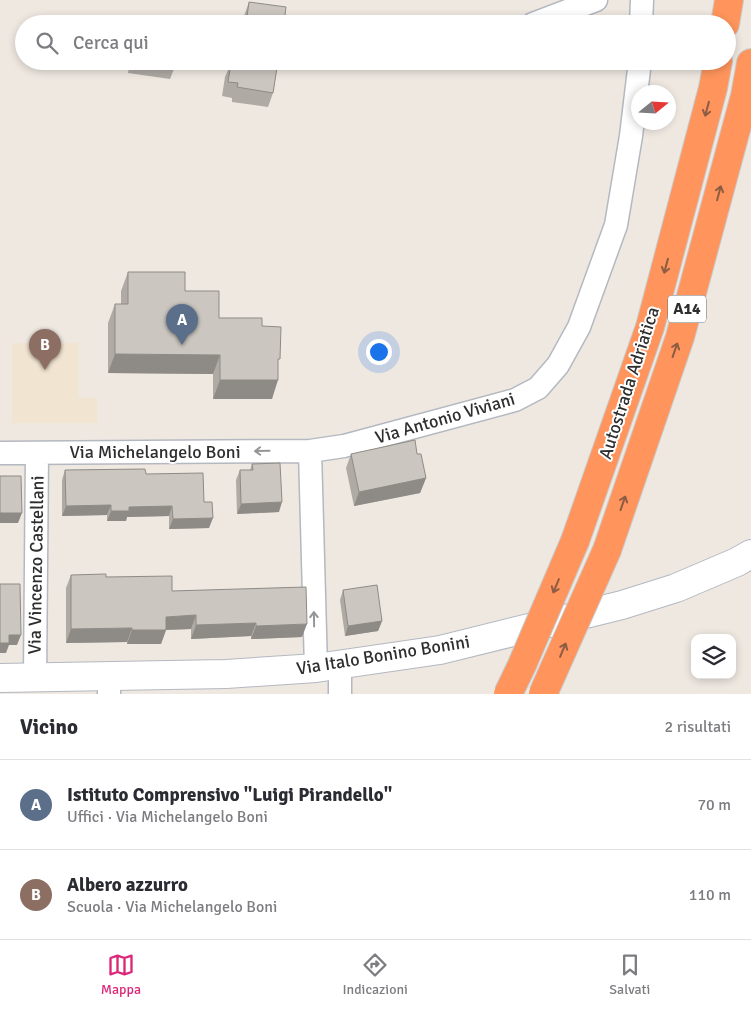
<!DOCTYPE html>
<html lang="it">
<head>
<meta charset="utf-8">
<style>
	:root { --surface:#fff; --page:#f7f7f7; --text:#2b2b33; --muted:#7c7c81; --line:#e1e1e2; --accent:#db2777 }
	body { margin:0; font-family:Signika,sans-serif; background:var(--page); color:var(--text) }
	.controls { position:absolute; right:15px; bottom:15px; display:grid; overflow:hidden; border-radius:10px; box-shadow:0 2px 8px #0003 }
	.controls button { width:45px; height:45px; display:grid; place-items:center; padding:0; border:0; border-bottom:1px solid var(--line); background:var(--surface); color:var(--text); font:25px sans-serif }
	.compass { position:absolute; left:631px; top:85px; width:45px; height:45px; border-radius:50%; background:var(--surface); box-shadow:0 2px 8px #0003; rotate:72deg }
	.you { position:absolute; left:378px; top:351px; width:18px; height:18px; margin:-12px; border:4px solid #fff; border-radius:50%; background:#1a73e8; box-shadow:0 0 0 8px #1a73e833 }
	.badge { display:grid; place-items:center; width:32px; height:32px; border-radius:50%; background:var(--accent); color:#fff; font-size:16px; font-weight:700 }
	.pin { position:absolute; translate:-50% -41px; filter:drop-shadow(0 1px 2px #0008) }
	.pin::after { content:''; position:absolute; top:26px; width:18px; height:15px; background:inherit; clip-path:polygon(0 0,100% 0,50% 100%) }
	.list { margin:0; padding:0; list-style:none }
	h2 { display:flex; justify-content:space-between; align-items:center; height:65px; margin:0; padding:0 20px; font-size:21px }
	h2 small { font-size:16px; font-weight:400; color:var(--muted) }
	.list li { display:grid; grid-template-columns:32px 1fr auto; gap:15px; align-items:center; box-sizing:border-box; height:90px; padding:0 20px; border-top:1px solid var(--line) }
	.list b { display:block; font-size:19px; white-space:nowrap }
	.list p { margin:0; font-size:16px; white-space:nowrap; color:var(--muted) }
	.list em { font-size:16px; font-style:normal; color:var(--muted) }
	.icon { flex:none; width:28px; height:28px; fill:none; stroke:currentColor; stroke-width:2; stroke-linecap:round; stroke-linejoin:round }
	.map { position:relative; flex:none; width:751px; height:694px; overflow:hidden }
	.search { position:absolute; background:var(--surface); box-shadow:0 2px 8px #0003; left:15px; right:15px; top:15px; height:55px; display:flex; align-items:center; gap:12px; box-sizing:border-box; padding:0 18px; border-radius:28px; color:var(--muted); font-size:19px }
	.sheet { height:245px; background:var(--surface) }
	nav { display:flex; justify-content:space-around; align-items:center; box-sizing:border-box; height:70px; border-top:1px solid var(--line); background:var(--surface); font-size:14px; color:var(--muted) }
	nav a { display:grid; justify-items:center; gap:2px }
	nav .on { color:var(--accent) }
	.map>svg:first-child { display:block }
</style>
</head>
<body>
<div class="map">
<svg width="751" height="694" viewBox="0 0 751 694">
	<rect width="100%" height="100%" fill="#efe8e1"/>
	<path fill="#f1e4d0" d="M12,343h66v55h19v25h-85z"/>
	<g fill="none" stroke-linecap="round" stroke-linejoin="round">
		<defs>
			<path id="minor" d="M533,24l63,-24
				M641,24l1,-24
				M310,451l6,217
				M0,453l310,-2 34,-5 171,-46 23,-12 20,-23 21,-38 37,-102 15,-89 9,-75
				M109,676v18
				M35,678l2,-225
				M340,694v-29"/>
			<path id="secondary" d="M0,678l226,-4 90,-6 124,-18 182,-45 54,-17 61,-26 14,-8"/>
			<path id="motorway" d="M725,24l4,-24
				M575,541l75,-214 63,-239 5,-27
				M607,550l73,-213 65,-241 6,-33"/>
		</defs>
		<use href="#minor" stroke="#b4b8c1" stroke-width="25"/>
		<use href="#secondary" stroke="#b4b8c1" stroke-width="30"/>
		<use href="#motorway" stroke="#c9c9c9" stroke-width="30"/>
		<use href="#minor" stroke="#fff" stroke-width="22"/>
		<use href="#secondary" stroke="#fff" stroke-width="28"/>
		<use href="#motorway" stroke="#ff955c" stroke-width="28"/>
		<defs>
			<path id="motorway-bridge" d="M508,694l14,-29 53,-124
				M543,694l64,-144"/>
		</defs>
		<use href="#motorway-bridge" stroke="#c9c9c9" stroke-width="30" stroke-linecap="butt"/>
		<use href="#motorway-bridge" stroke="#ff955c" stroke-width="28"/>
	</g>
	<path fill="#afaaa4" d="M249,2l35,22h-41l1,-8z
		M130,61h45l-1,8 -4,10 -42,-6z
		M237,61h41l-5,32 -5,14 -36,-5v-4l-10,-2 3,-19 6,-14 6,1z
		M128,272l57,19 34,27 43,8 16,39 -6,34h-59v-25l-105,-1v-50l7,-19h6v-13z
		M351,454h66l9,24 -6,15 -66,13 -8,-38z
		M252,464l27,48 -42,2 -1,-34 4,-10h10z
		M65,470l139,32 5,26 -40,1v-13l-42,1 -1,4h-19v-6l-45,1v-36z
		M71,575l35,2 66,14 130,46 -51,2v-3l-60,3v-10l-25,1 -5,14h-34v-2l-61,1v-55z
		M343,590l39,31 -4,10 -33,5 -5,-36z"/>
	<path fill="#8e8b86" d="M115,354l105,1 -7,19 -105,-1z
		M220,380h58l-6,19h-59z
		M426,478l-6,15 -66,13 5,-14z
		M282,502l-3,10 -42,2 4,-10z
		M111,505l-4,10 -45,1 4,-10z
		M172,506l-3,10 -42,1 -1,4h-19l4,-10 18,-4z
		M0,513h22l-4,10h-18z
		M213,518l-4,10 -40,1 4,-10z
		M196,615l-5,14 -30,1 5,-13z
		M382,621l-4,10 -33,5 3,-10z
		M256,623l-5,13 -60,3 5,-14z
		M307,624l-5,13 -51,2 5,-13z
		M132,628l-5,14 -61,1 5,-14z
		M132,630h34l-5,14h-34z
		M9,635h12l-4,10h-8l-3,8h-6v-10z"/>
	<path fill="#cbc6bf" stroke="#8e8b86" d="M249,2l37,5 -2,17h-38z
		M132,61h43l-1,8 -42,-6z
		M240,61h38l-5,32 -36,-6 1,-4 -10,-1 3,-19 9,1z
		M128,272h57v19h34v27h43v8l19,1 -1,32h-2v21h-58v-25l-105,-1v-50h13z
		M415,440l2,14h4l5,24 -67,14 -8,-38z
		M280,463l2,39 -41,2 -1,-34h13l-1,-6z
		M145,469l1,5 57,-1 1,29h8l1,16 -40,1 -1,-13 -43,1v4h-18v-6l-45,1 -1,-36z
		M0,476h21l1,37h-22z
		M106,574v3l66,-1v15l134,-4 1,37 -51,2v-3l-60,2v-10l-30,2v13h-34v-2l-61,1v-54z
		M0,584h20l1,51h-12v8h-9z
		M377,585l5,36 -34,5 -5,-36z"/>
	<defs><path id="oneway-shaft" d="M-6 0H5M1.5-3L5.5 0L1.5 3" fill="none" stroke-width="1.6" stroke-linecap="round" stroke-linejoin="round" transform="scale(1.25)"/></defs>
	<g stroke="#8c5c43">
		<use href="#oneway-shaft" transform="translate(707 109) rotate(105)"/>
		<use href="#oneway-shaft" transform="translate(719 193) rotate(-75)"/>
		<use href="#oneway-shaft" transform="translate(666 266) rotate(105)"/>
		<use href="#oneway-shaft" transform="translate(675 350) rotate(-71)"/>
		<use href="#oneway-shaft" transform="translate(623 503) rotate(-71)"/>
		<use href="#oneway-shaft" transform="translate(556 586) rotate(113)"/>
		<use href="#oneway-shaft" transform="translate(563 650) rotate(-67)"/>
	</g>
	<g stroke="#969696">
		<use href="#oneway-shaft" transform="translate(262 451) rotate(179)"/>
		<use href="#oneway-shaft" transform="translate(314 619) rotate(-91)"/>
	</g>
	<g text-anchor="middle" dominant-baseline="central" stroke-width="4" stroke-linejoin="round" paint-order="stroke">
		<rect fill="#fff" stroke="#6d6d6d" stroke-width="1" x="668" y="295.5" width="38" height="27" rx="4"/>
		<g font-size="16" font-weight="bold" fill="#2e2e2e">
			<text x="687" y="309">A14</text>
		</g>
		<g font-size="18" fill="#2e2e2e" stroke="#fff">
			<text transform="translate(629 383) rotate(-72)">Autostrada Adriatica</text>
			<text transform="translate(445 418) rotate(-16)">Via Antonio Viviani</text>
			<text x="155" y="452">Via Michelangelo Boni</text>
			<text transform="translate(36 565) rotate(-89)">Via Vincenzo Castellani</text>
			<text transform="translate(383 655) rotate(-9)">Via Italo Bonino Bonini</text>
		</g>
	</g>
</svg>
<div class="controls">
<button><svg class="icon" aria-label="layers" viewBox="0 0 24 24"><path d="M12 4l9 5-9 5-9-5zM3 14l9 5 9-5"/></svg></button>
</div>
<svg class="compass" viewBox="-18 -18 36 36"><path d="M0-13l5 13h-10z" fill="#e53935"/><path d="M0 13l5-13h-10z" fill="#7c7c81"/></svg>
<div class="you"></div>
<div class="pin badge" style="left:182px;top:345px;background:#5c6f8a">A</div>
<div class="pin badge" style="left:45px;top:370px;background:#8d6e63">B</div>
<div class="search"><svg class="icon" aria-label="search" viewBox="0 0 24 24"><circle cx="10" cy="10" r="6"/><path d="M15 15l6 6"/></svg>Cerca qui</div>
</div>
<section class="sheet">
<h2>Vicino<small>2 risultati</small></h2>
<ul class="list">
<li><span class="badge" style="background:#5c6f8a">A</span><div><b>Istituto Comprensivo &quot;Luigi Pirandello&quot;</b><p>Uffici · Via Michelangelo Boni</p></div><em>70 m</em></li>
<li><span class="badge" style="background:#8d6e63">B</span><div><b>Albero azzurro</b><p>Scuola · Via Michelangelo Boni</p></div><em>110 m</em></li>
</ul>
</section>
<nav>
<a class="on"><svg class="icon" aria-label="map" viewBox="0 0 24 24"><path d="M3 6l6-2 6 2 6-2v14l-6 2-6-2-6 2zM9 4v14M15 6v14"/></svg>Mappa</a>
<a><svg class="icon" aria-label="directions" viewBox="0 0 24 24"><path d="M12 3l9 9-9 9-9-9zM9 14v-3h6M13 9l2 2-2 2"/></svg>Indicazioni</a>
<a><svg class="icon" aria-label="saved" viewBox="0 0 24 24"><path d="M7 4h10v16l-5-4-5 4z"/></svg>Salvati</a>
</nav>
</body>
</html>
